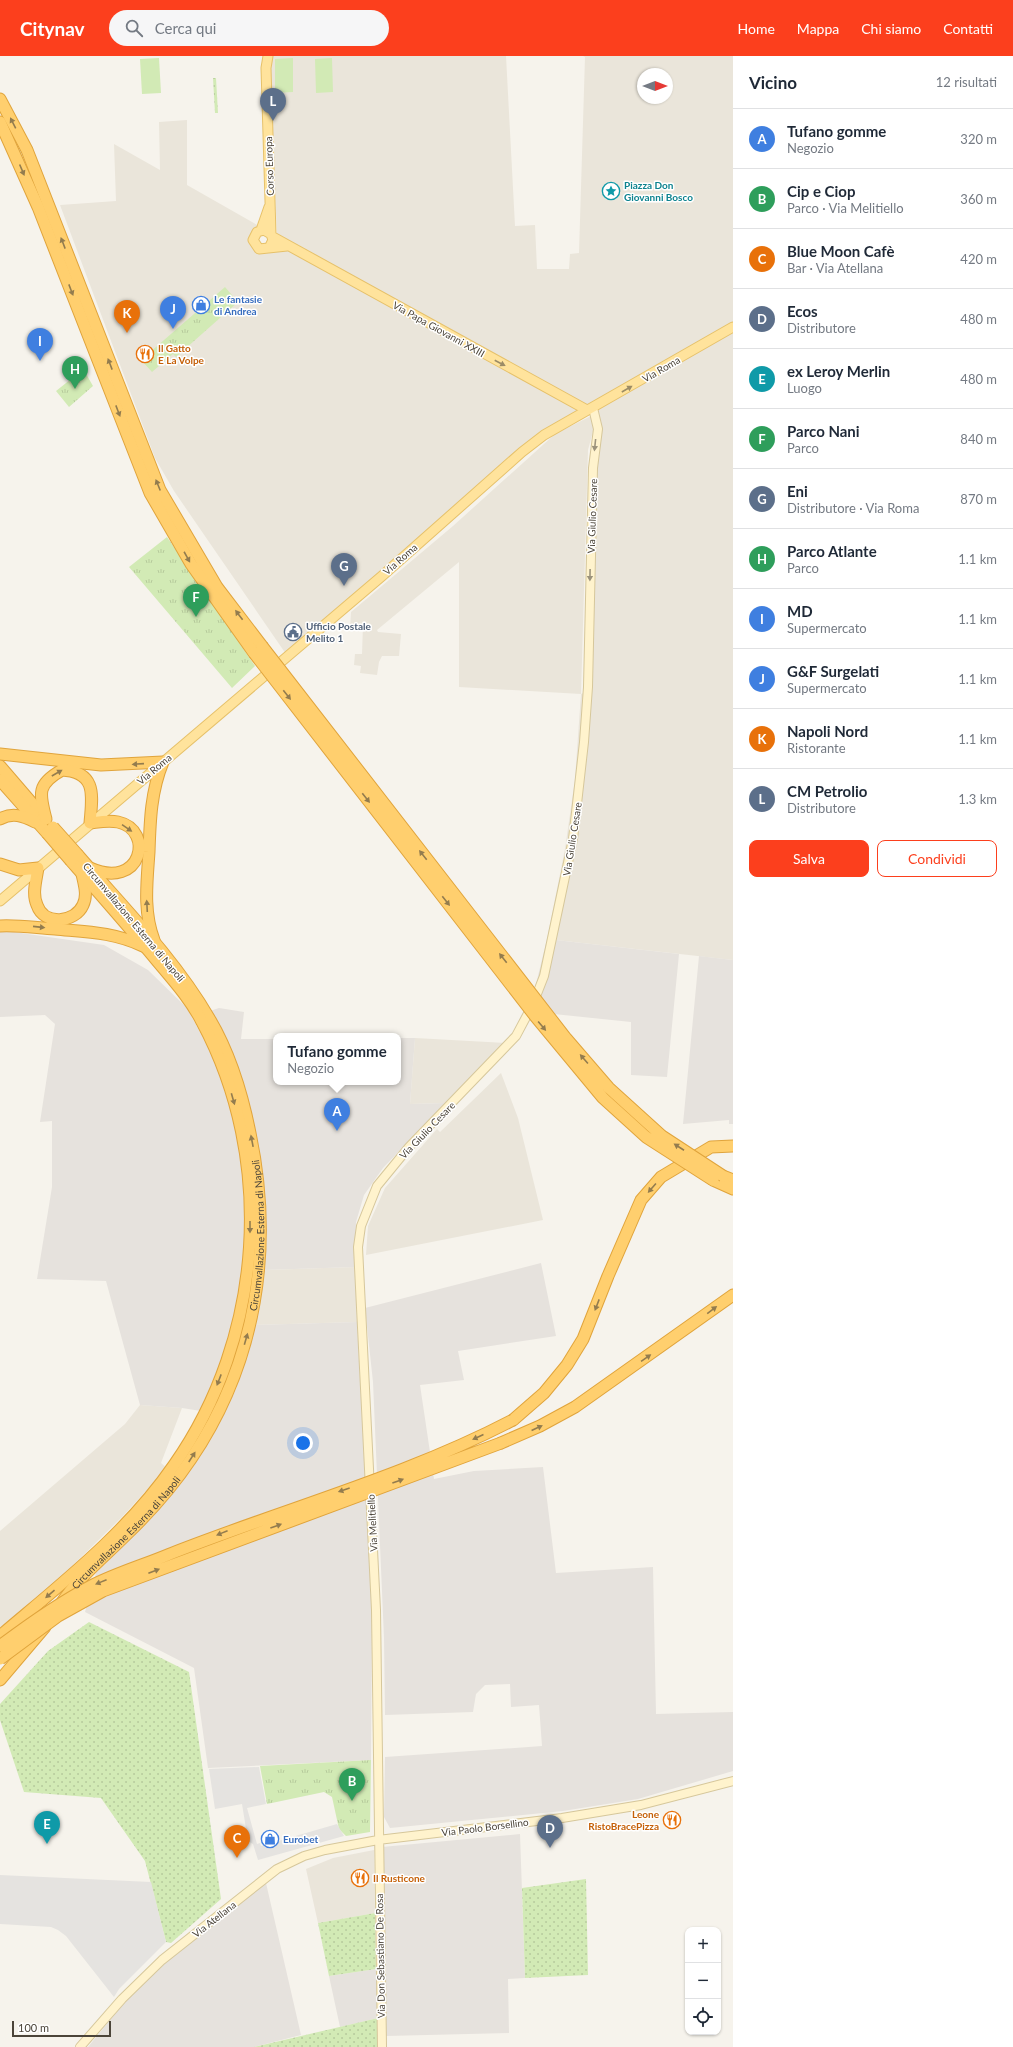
<!DOCTYPE html>
<html lang="it">
<head>
<meta charset="utf-8">
<style>
	:root { --surface:#fff; --page:#f6f6f7; --text:#1f2937; --muted:#747a83; --line:#e0e1e3; --accent:#fc3f1d }
	body { margin:0; font-family:Lato,sans-serif; background:var(--page); color:var(--text) }
	.controls { position:absolute; right:12px; bottom:12px; display:grid; overflow:hidden; border-radius:8px; box-shadow:0 1px 3px #0004 }
	.controls button { width:36px; height:36px; display:grid; place-items:center; padding:0; border:0; border-bottom:1px solid var(--line); background:var(--surface); color:var(--text); font:20px sans-serif }
	.compass { position:absolute; left:637px; top:12px; width:36px; height:36px; border-radius:50%; background:var(--surface); box-shadow:0 1px 3px #0004; rotate:90deg }
	.scale { position:absolute; left:12px; bottom:10px; width:99px; box-sizing:border-box; padding-left:4px; border:2px solid #4b4439; border-top:0; font-size:11px; line-height:14px; white-space:nowrap; color:#4b4439; -webkit-text-stroke:3px #fff; paint-order:stroke }
	.you { position:absolute; left:303px; top:1387px; width:14px; height:14px; margin:-10px; border:3px solid #fff; border-radius:50%; background:#1a73e8; box-shadow:0 0 0 6px #1a73e833 }
	.badge { display:grid; place-items:center; width:26px; height:26px; border-radius:50%; background:var(--accent); color:#fff; font-size:13px; font-weight:700 }
	.pin { position:absolute; translate:-50% -33px; filter:drop-shadow(0 1px 2px #0008) }
	.pin::after { content:''; position:absolute; top:21px; width:14px; height:12px; background:inherit; clip-path:polygon(0 0,100% 0,50% 100%) }
	.popup { position:absolute; left:273px; top:977px; width:128px; height:52px; box-sizing:border-box; display:grid; place-content:center; border-radius:8px; background:var(--surface); filter:drop-shadow(0 1px 3px #0005); font-size:13px; white-space:nowrap; color:var(--muted) }
	.popup b { font-size:15px; color:var(--text) }
	.popup::after { content:''; position:absolute; left:50%; top:100%; margin-left:-8px; border:8px solid transparent; border-top-color:var(--surface) }
	.list { margin:0; padding:0; list-style:none }
	h2 { display:flex; justify-content:space-between; align-items:center; height:52px; margin:0; padding:0 16px; font-size:17px }
	h2 small { font-size:13px; font-weight:400; color:var(--muted) }
	.list li { display:grid; grid-template-columns:26px 1fr auto; gap:12px; align-items:center; box-sizing:border-box; height:60px; padding:0 16px; border-top:1px solid var(--line) }
	.list b { display:block; font-size:15px; white-space:nowrap }
	.list p { margin:0; font-size:13px; white-space:nowrap; color:var(--muted) }
	.list em { font-size:13px; font-style:normal; color:var(--muted) }
	.actions { display:flex; gap:8px; padding:12px 16px }
	.actions a { flex:1; padding:9px 0; border:1px solid var(--accent); border-radius:8px; text-align:center; font-size:14px; color:var(--accent) }
	.actions .main { background:var(--accent); color:#fff }
	.icon { flex:none; width:22px; height:22px; fill:none; stroke:currentColor; stroke-width:2; stroke-linecap:round; stroke-linejoin:round }
	.map { position:relative; flex:none; width:733px; height:1991px; overflow:hidden }
	header { display:flex; align-items:center; gap:24px; box-sizing:border-box; height:56px; padding:0 20px; background:var(--accent); color:#fff }
	header strong { font-size:19px }
	nav { display:flex; gap:22px; margin-inline-start:auto; font-size:14px }
	.search { width:280px; height:36px; background:var(--page); display:flex; align-items:center; gap:10px; box-sizing:border-box; padding:0 14px; border-radius:22px; color:var(--muted); font-size:15px }
	main { display:flex }
	aside { flex:1; background:var(--surface) }
	.map>svg:first-child { display:block }
</style>
</head>
<body>
<header>
<strong>Citynav</strong>
<div class="search"><svg class="icon" aria-label="search" viewBox="0 0 24 24"><circle cx="10" cy="10" r="6"/><path d="M15 15l6 6"/></svg>Cerca qui</div>
<nav><a>Home</a><a>Mappa</a><a>Chi siamo</a><a>Contatti</a></nav>
</header>
<main>
<div class="map">
<svg width="733" height="1991" viewBox="0 0 733 1991">
	<defs>
		<pattern id="grass-dots" width="8" height="8" patternUnits="userSpaceOnUse"><rect width="8" height="8" fill="#d2eab5"/><path d="M2 2h.1M6 6h.1" fill="none" stroke="#b6ca9c" stroke-width="1.8" stroke-linecap="round"/></pattern>
		<pattern id="park-tufts" width="24" height="20" patternUnits="userSpaceOnUse"><rect width="24" height="20" fill="#d2eab5"/><path d="M3 7l-1-3M5 7V3M7 7l1-3M15 17l-1-3M17 17v-4M19 17l1-3" fill="none" stroke="#b6ca9c"/></pattern>
	</defs>
	<rect width="100%" height="100%" fill="#f6f3ec"/>
	<path fill="#eae5da" fill-rule="evenodd" d="M273,0h233l9,170 20,-1 2,44h32l1,-15 9,-1 6,-196 -2,-1h150v267l-145,84 -311,-173 -8,-166zM643,18h24v24h-24z
		M187,64v65l72,41 -5,23 36,1 294,160 -42,24 -256,220 -112,-163 -19,-33 -95,-253 56,-4 -2,-57 46,26 -1,-48z
		M733,274v630l-186,-21 18,-90 10,-70 6,-85 -122,-7v-125l-82,68 1,2 23,2 -2,22h-17l-3,6 -2,13 -17,-2 1,-7 -7,-1 1,-11h7l1,-29 -4,-1 -1,6 -8,-1 1,-17 102,-86 102,-92 36,-18 4,8 -7,26 -7,244 10,-4 3,-191 7,-69 -3,-18 2,-5z
		M415,982l91,5 -61,60 -35,1z
		M501,1017l17,45 25,102 -177,35 2,-29 17,-38 52,-59 3,3z
		M355,1211l2,55 -103,3 10,-55z
		M140,1349l42,3 -21,55 6,5 -45,49 -62,61 -60,50v-97l125,-107z
		M374,1794l1,63 -57,10 -12,-54 27,-11z"/>
	<path fill="#e6e2dd" d="M0,874l104,15 44,25 39,38 33,62 12,40 8,41 6,54v43l-7,55 -14,50 -24,58 -19,-3 -42,-3 -34,-124 -69,-2 15,-92v-66l-12,1 15,-98 -10,-9 -45,2z
		M547,883l132,15 -12,123 -36,-2v-53l-106,-11 11,-27z
		M699,900l34,4v164h-4v-4l-46,4z
		M219,952l25,4 -3,27h35v43h122v-44h17l-5,66 35,-1 -62,65 -19,27 -8,27 -1,45 -91,3 3,-33 -5,-68 -15,-70 -37,-88z
		M541,1207l15,73 -98,15 6,29 -44,5 14,94 40,-8 69,-4 13,106 97,-6 3,147 77,-2v59l-95,28 -75,12 -173,17 -6,-11 1,-60 157,-11 -3,-41 -28,2 -1,-23 -25,1 -9,9 -3,18 -88,3 -1,-77 -11,-256 -8,-74z
		M357,1266l15,291 -1,147 -163,8 -14,-100 -109,-56 11,-39 46,-46 43,-49 27,-42 24,-47 12,-38 6,-26z
		M520,1778l5,144 -17,1 1,54 -123,3 -4,-189z
		M266,1827l35,152 -47,12h-166l37,-45 37,-37z
		M376,1913l2,49 -38,9 -11,-51z"/>
	<path fill="url(#grass-dots)" d="M213,22h3l2,35h-3z
		M89,1566l100,50 32,227 -50,44 -5,-1 -21,-81 -44,-63 -77,-6 -24,-72v-16l48,-53z
		M586,1823l2,96 -63,3 -3,-90z
		M375,1857l1,56 -47,7 -11,-53z
		M378,1962v29h-124z"/>
	<path fill="url(#park-tufts)" d="M225,231l13,15 -62,55 -3,-3 -21,18 -11,-12z
		M85,316l8,14 -24,21 -13,-16 15,-12z
		M167,481l88,129 -23,22 -103,-121z
		M371,1704l-1,72 -24,4 -7,-7 -7,-32 -8,-5 -57,12 -7,-38z"/>
	<path fill="#d2eab5" d="M159,2l2,35 -19,1 -2,-35z
		M293,2v34l-18,1v-34z
		M332,2l1,34 -17,1 -1,-34z"/>
	<path fill="#e5e3e0" d="M259,1711l7,37 -19,4 10,36 3,-1 1,3 76,-22 7,12 -86,24 -5,-16 -5,-3 -6,-37 -27,5 -6,-40z
		M0,1819l151,7 15,60 -47,47 -5,8 -48,-61 -8,-6 -7,-3 -51,-3z"/>
	<g fill="none" stroke-linecap="round" stroke-linejoin="round">
		<defs>
			<path id="secondary" d="M80,1991l42,-48 40,-39 115,-91 27,-13 21,-6 53,-10 184,-22 79,-13 92,-24
				M382,1991l-6,-437 -18,-363 3,-21 16,-40 32,-39 107,-111 17,-32 11,-28 29,-137 11,-97 4,-55 5,-219 5,-39 -5,-21"/>
			<path id="primary" d="M268,0l-2,12 5,166
				M261,174l8,-23
				M273,181l314,173
				M269,192l4,-8 -2,-6 -7,-4 -7,2 -4,8 6,9 28,-3
				M0,845l382,-325 140,-124 22,-17 189,-108"/>
			<g id="highway">
				<path d="M0,43l27,51 133,340 57,97 45,59"/>
				<path d="M0,66l38,85 112,286 41,71 63,89"/>
				<path d="M0,698l101,11 62,-3c-12,29 -13,58 -14,90 -2,30 -6,59 5,88"/>
				<path d="M0,710l43,50"/>
				<path d="M0,724l47,53"/>
				<path d="M0,763c13,-7 23,-3 35,3"/>
				<path d="M46,763c-7,-26 -9,-35 16,-49 36,2 30,27 28,53 9,-1 18,-3 28,-1 37,8 24,69 -28,46"/>
				<path d="M0,808l19,6 19,-2c-2,13 -6,26 -1,37 7,21 38,18 46,0 5,-10 1,-21 -1,-31"/>
				<path d="M0,870c19,-1 37,2 55,3 32,3 58,3 88,17"/>
				<path d="M723,1120l10,4"/>
				<path d="M713,1124l20,9"/>
				<path d="M513,1364l31,-27 23,-28 16,-26 25,-63 33,-76 20,-23 50,-30 22,-1"/>
				<path d="M501,1387l39,-17 35,-19 158,-112"/>
				<path id="s1" d="M60,1549c18,-27 43,-47 66,-70 24,-23 47,-49 65,-76 66,-98 83,-212 59,-326 -8,-40 -20,-80 -41,-115 -35,-60 -86,-111 -131,-163"/>
				<path d="M0,1580c61,-52 128,-104 174,-171 90,-128 102,-305 28,-443 -11,-22 -28,-41 -44,-60 -28,-34 -58,-68 -87,-101"/>
				<path d="M0,1624l45,-53"/>
			</g>
		</defs>
		<use href="#secondary" stroke="#d6c79b" stroke-width="10"/>
		<use href="#primary" stroke="#e6c16a" stroke-width="11"/>
		<use href="#highway" stroke="#e0a43c" stroke-width="13"/>
		<use href="#secondary" stroke="#fff3cd" stroke-width="8"/>
		<use href="#primary" stroke="#ffe39c" stroke-width="9"/>
		<use href="#highway" stroke="#ffcf6e" stroke-width="11"/>
		<defs>
			<path id="highway-bridge" d="M262,590l303,391 44,51 53,48 61,40
				M254,597l281,363 68,82 43,39 67,43
				M53,771l25,28
				M47,777l24,28
				M0,1590c29,-22 59,-43 91,-60 25,-13 53,-21 79,-32 114,-45 234,-77 343,-134
				M0,1603l58,-43 45,-25 398,-148"/>
		</defs>
		<use href="#highway-bridge" stroke="#e0a43c" stroke-width="13" stroke-linecap="butt"/>
		<use href="#highway-bridge" stroke="#ffcf6e" stroke-width="11"/>
	</g>
	<defs><path id="oneway-solid" d="M-6-.8H1V-3.2L6.5 0L1 3.2V.8H-6Z"/></defs>
	<g fill="#937c4e">
		<use href="#oneway-solid" transform="translate(13 67) rotate(-117)"/>
		<use href="#oneway-solid" transform="translate(22 114) rotate(67)"/>
		<use href="#oneway-solid" transform="translate(63 187) rotate(-111)"/>
		<use href="#oneway-solid" transform="translate(71 234) rotate(69)"/>
		<use href="#oneway-solid" transform="translate(110 308) rotate(-111)"/>
		<use href="#oneway-solid" transform="translate(118 355) rotate(69)"/>
		<use href="#oneway-solid" transform="translate(158 429) rotate(-112)"/>
		<use href="#oneway-solid" transform="translate(187 501) rotate(61)"/>
		<use href="#oneway-solid" transform="translate(239 559) rotate(-127)"/>
		<use href="#oneway-solid" transform="translate(287 639) rotate(52)"/>
		<use href="#oneway-solid" transform="translate(138 708) rotate(176)"/>
		<use href="#oneway-solid" transform="translate(57 717) rotate(-30)"/>
		<use href="#oneway-solid" transform="translate(366 742) rotate(52)"/>
		<use href="#oneway-solid" transform="translate(127 772) rotate(34)"/>
		<use href="#oneway-solid" transform="translate(423 799) rotate(-128)"/>
		<use href="#oneway-solid" transform="translate(446 845) rotate(52)"/>
		<use href="#oneway-solid" transform="translate(147 850) rotate(-93)"/>
		<use href="#oneway-solid" transform="translate(39 871) rotate(6)"/>
		<use href="#oneway-solid" transform="translate(503 902) rotate(-128)"/>
		<use href="#oneway-solid" transform="translate(542 970) rotate(50)"/>
		<use href="#oneway-solid" transform="translate(584 1003) rotate(-131)"/>
		<use href="#oneway-solid" transform="translate(233 1043) rotate(74)"/>
		<use href="#oneway-solid" transform="translate(252 1085) rotate(-101)"/>
		<use href="#oneway-solid" transform="translate(679 1091) rotate(-147)"/>
		<use href="#oneway-solid" transform="translate(652 1132) rotate(131)"/>
		<use href="#oneway-solid" transform="translate(250 1171) rotate(90)"/>
		<use href="#oneway-solid" transform="translate(597 1249) rotate(111)"/>
		<use href="#oneway-solid" transform="translate(712 1254) rotate(-37)"/>
		<use href="#oneway-solid" transform="translate(246 1283) rotate(-74)"/>
		<use href="#oneway-solid" transform="translate(646 1302) rotate(-35)"/>
		<use href="#oneway-solid" transform="translate(219 1324) rotate(111)"/>
		<use href="#oneway-solid" transform="translate(537 1372) rotate(-25)"/>
		<use href="#oneway-solid" transform="translate(478 1381) rotate(156)"/>
		<use href="#oneway-solid" transform="translate(192 1401) rotate(-57)"/>
		<use href="#oneway-solid" transform="translate(398 1425) rotate(-20)"/>
		<use href="#oneway-solid" transform="translate(344 1434) rotate(161)"/>
		<use href="#oneway-solid" transform="translate(276 1470) rotate(-20)"/>
		<use href="#oneway-solid" transform="translate(222 1477) rotate(158)"/>
		<use href="#oneway-solid" transform="translate(154 1515) rotate(-21)"/>
		<use href="#oneway-solid" transform="translate(101 1526) rotate(158)"/>
		<use href="#oneway-solid" transform="translate(50 1538) rotate(139)"/>
	</g>
	<g fill="#9c8c66">
		<use href="#oneway-solid" transform="translate(500 307) rotate(28)"/>
		<use href="#oneway-solid" transform="translate(627 333) rotate(-30)"/>
	</g>
	<g fill="#9c937c">
		<use href="#oneway-solid" transform="translate(595 389) rotate(96)"/>
		<use href="#oneway-solid" transform="translate(590 519) rotate(91)"/>
	</g>
	<defs>
		<symbol id="sight-ring" viewBox="-11 -11 22 22"><circle r="9.5" fill="#fff" stroke="#0f9aa8" stroke-width="1.5"/><path d="M0-6L1.8-2.2L6-1.7L2.9 1.2L3.7 5.4L0 3.3L-3.7 5.4L-2.9 1.2L-6-1.7L-1.8-2.2Z" fill="#0f9aa8"/></symbol>
		<symbol id="shop-ring" viewBox="-11 -11 22 22"><circle r="9.5" fill="#fff" stroke="#3f7fe0" stroke-width="1.5"/><path d="M-5-2.5h2.3a2.7 3.5 0 0 1 5.4 0H5L5.5 6h-11ZM-1.5-2.5h3a1.5 2.3 0 0 0-3 0Z" fill="#3f7fe0"/></symbol>
		<symbol id="restaurant-ring" viewBox="-11 -11 22 22"><circle r="9.5" fill="#fff" stroke="#e8710a" stroke-width="1.5"/><path d="M-5-6h1v4h1v-4h1v4h1v-4h1v5L-1.5 .5V6h-2V.5L-5-1ZM5-6V6H3V1.5H1.5Q1.5-4 5-6Z" fill="#e8710a"/></symbol>
		<symbol id="civic-ring" viewBox="-11 -11 22 22"><circle r="9.5" fill="#fff" stroke="#5c6f8a" stroke-width="1.5"/><path d="M-.6-6.5H3V-4.5H.6V-3L4-1V1h2V6H-6V1h2V-1L-.6-3ZM-1.2 2.5V6h2.4V2.5Z" fill="#5c6f8a"/></symbol>
	</defs>
	<g fill-rule="evenodd">
		<use href="#sight-ring" x="601" y="125" width="20" height="20"/>
		<use href="#shop-ring" x="191" y="239" width="20" height="20"/>
		<use href="#restaurant-ring" x="135" y="288" width="20" height="20"/>
		<use href="#civic-ring" x="283" y="566" width="20" height="20"/>
		<use href="#restaurant-ring" x="662" y="1754" width="20" height="20"/>
		<use href="#shop-ring" x="260" y="1773" width="20" height="20"/>
		<use href="#restaurant-ring" x="350" y="1812" width="20" height="20"/>
	</g>
	<g text-anchor="middle" dominant-baseline="central" stroke-width="3" stroke-linejoin="round" paint-order="stroke">
		<g font-size="10" fill="#4b4439" stroke="#fff">
			<text transform="translate(269 110) rotate(-92)">Corso Europa</text>
			<text transform="translate(439 273) rotate(29)">Via Papa Giovanni XXIII</text>
			<text transform="translate(661 313) rotate(-30)">Via Roma</text>
			<text transform="translate(592 460) rotate(-88)">Via Giulio Cesare</text>
			<text transform="translate(400 503) rotate(-41)">Via Roma</text>
			<text transform="translate(154 713) rotate(-40)">Via Roma</text>
			<text transform="translate(572 783) rotate(-81)">Via Giulio Cesare</text>
			<text transform="translate(134 866) rotate(50)">Circumvallazione Esterna di Napoli</text>
			<text transform="translate(427 1074) rotate(-46)">Via Giulio Cesare</text>
			<text stroke="none"><textPath href="#s1" startOffset="434">Circumvallazione Esterna di Napoli</textPath></text>
			<text transform="translate(372 1467) rotate(-93)">Via Melitiello</text>
			<text stroke="none"><textPath href="#s1" startOffset="98">Circumvallazione Esterna di Napoli</textPath></text>
			<text transform="translate(485 1771) rotate(-7)">Via Paolo Borsellino</text>
			<text transform="translate(214 1863) rotate(-38)">Via Atellana</text>
			<text transform="translate(380 1900) rotate(-91)">Via Don Sebastiano De Rosa</text>
		</g>
		<g font-size="10" font-weight="bold" fill="#0d838f" stroke="#fff" text-anchor="start">
			<text x="624" y="129">Piazza Don<tspan x="624" dy="12">Giovanni Bosco</tspan></text>
		</g>
		<g font-size="10" font-weight="bold" fill="#366cbe" stroke="#fff" text-anchor="start">
			<text x="214" y="243">Le fantasie<tspan x="214" dy="12">di Andrea</tspan></text>
			<text x="283" y="1783">Eurobet</text>
		</g>
		<g font-size="10" font-weight="bold" fill="#c56008" stroke="#fff" text-anchor="start">
			<text x="158" y="292">Il Gatto<tspan x="158" dy="12">E La Volpe</tspan></text>
			<text x="659" y="1758" text-anchor="end">Leone<tspan x="659" dy="12">RistoBracePizza</tspan></text>
			<text x="373" y="1822">Il Rusticone</text>
		</g>
		<g font-size="10" font-weight="bold" fill="#4e5e75" stroke="#fff" text-anchor="start">
			<text x="306" y="570">Ufficio Postale<tspan x="306" dy="12">Melito 1</tspan></text>
		</g>
	</g>
</svg>
<div class="controls">
<button>+</button>
<button>−</button>
<button><svg class="icon" aria-label="locate" viewBox="0 0 24 24"><circle cx="12" cy="12" r="6"/><path d="M12 2v4M12 18v4M2 12h4M18 12h4"/></svg></button>
</div>
<svg class="compass" viewBox="-18 -18 36 36"><path d="M0-13l5 13h-10z" fill="#e53935"/><path d="M0 13l5-13h-10z" fill="#747a83"/></svg>
<div class="scale">100 m</div>
<div class="you"></div>
<div class="pin badge" style="left:337px;top:1075px;background:#3f7fe0">A</div>
<div class="popup"><b>Tufano gomme</b>Negozio</div>
<div class="pin badge" style="left:352px;top:1745px;background:#2e9e5b">B</div>
<div class="pin badge" style="left:237px;top:1802px;background:#e8710a">C</div>
<div class="pin badge" style="left:550px;top:1792px;background:#5c6f8a">D</div>
<div class="pin badge" style="left:47px;top:1788px;background:#0f9aa8">E</div>
<div class="pin badge" style="left:196px;top:561px;background:#2e9e5b">F</div>
<div class="pin badge" style="left:344px;top:530px;background:#5c6f8a">G</div>
<div class="pin badge" style="left:75px;top:333px;background:#2e9e5b">H</div>
<div class="pin badge" style="left:40px;top:305px;background:#3f7fe0">I</div>
<div class="pin badge" style="left:173px;top:273px;background:#3f7fe0">J</div>
<div class="pin badge" style="left:127px;top:277px;background:#e8710a">K</div>
<div class="pin badge" style="left:273px;top:65px;background:#5c6f8a">L</div>
</div>
<aside>
<h2>Vicino<small>12 risultati</small></h2>
<ul class="list">
<li><span class="badge" style="background:#3f7fe0">A</span><div><b>Tufano gomme</b><p>Negozio</p></div><em>320 m</em></li>
<li><span class="badge" style="background:#2e9e5b">B</span><div><b>Cip e Ciop</b><p>Parco · Via Melitiello</p></div><em>360 m</em></li>
<li><span class="badge" style="background:#e8710a">C</span><div><b>Blue Moon Cafè</b><p>Bar · Via Atellana</p></div><em>420 m</em></li>
<li><span class="badge" style="background:#5c6f8a">D</span><div><b>Ecos</b><p>Distributore</p></div><em>480 m</em></li>
<li><span class="badge" style="background:#0f9aa8">E</span><div><b>ex Leroy Merlin</b><p>Luogo</p></div><em>480 m</em></li>
<li><span class="badge" style="background:#2e9e5b">F</span><div><b>Parco Nani</b><p>Parco</p></div><em>840 m</em></li>
<li><span class="badge" style="background:#5c6f8a">G</span><div><b>Eni</b><p>Distributore · Via Roma</p></div><em>870 m</em></li>
<li><span class="badge" style="background:#2e9e5b">H</span><div><b>Parco Atlante</b><p>Parco</p></div><em>1.1 km</em></li>
<li><span class="badge" style="background:#3f7fe0">I</span><div><b>MD</b><p>Supermercato</p></div><em>1.1 km</em></li>
<li><span class="badge" style="background:#3f7fe0">J</span><div><b>G&amp;F Surgelati</b><p>Supermercato</p></div><em>1.1 km</em></li>
<li><span class="badge" style="background:#e8710a">K</span><div><b>Napoli Nord</b><p>Ristorante</p></div><em>1.1 km</em></li>
<li><span class="badge" style="background:#5c6f8a">L</span><div><b>CM Petrolio</b><p>Distributore</p></div><em>1.3 km</em></li>
</ul>
<div class="actions"><a class="main">Salva</a><a>Condividi</a></div>
</aside>
</main>
</body>
</html>
